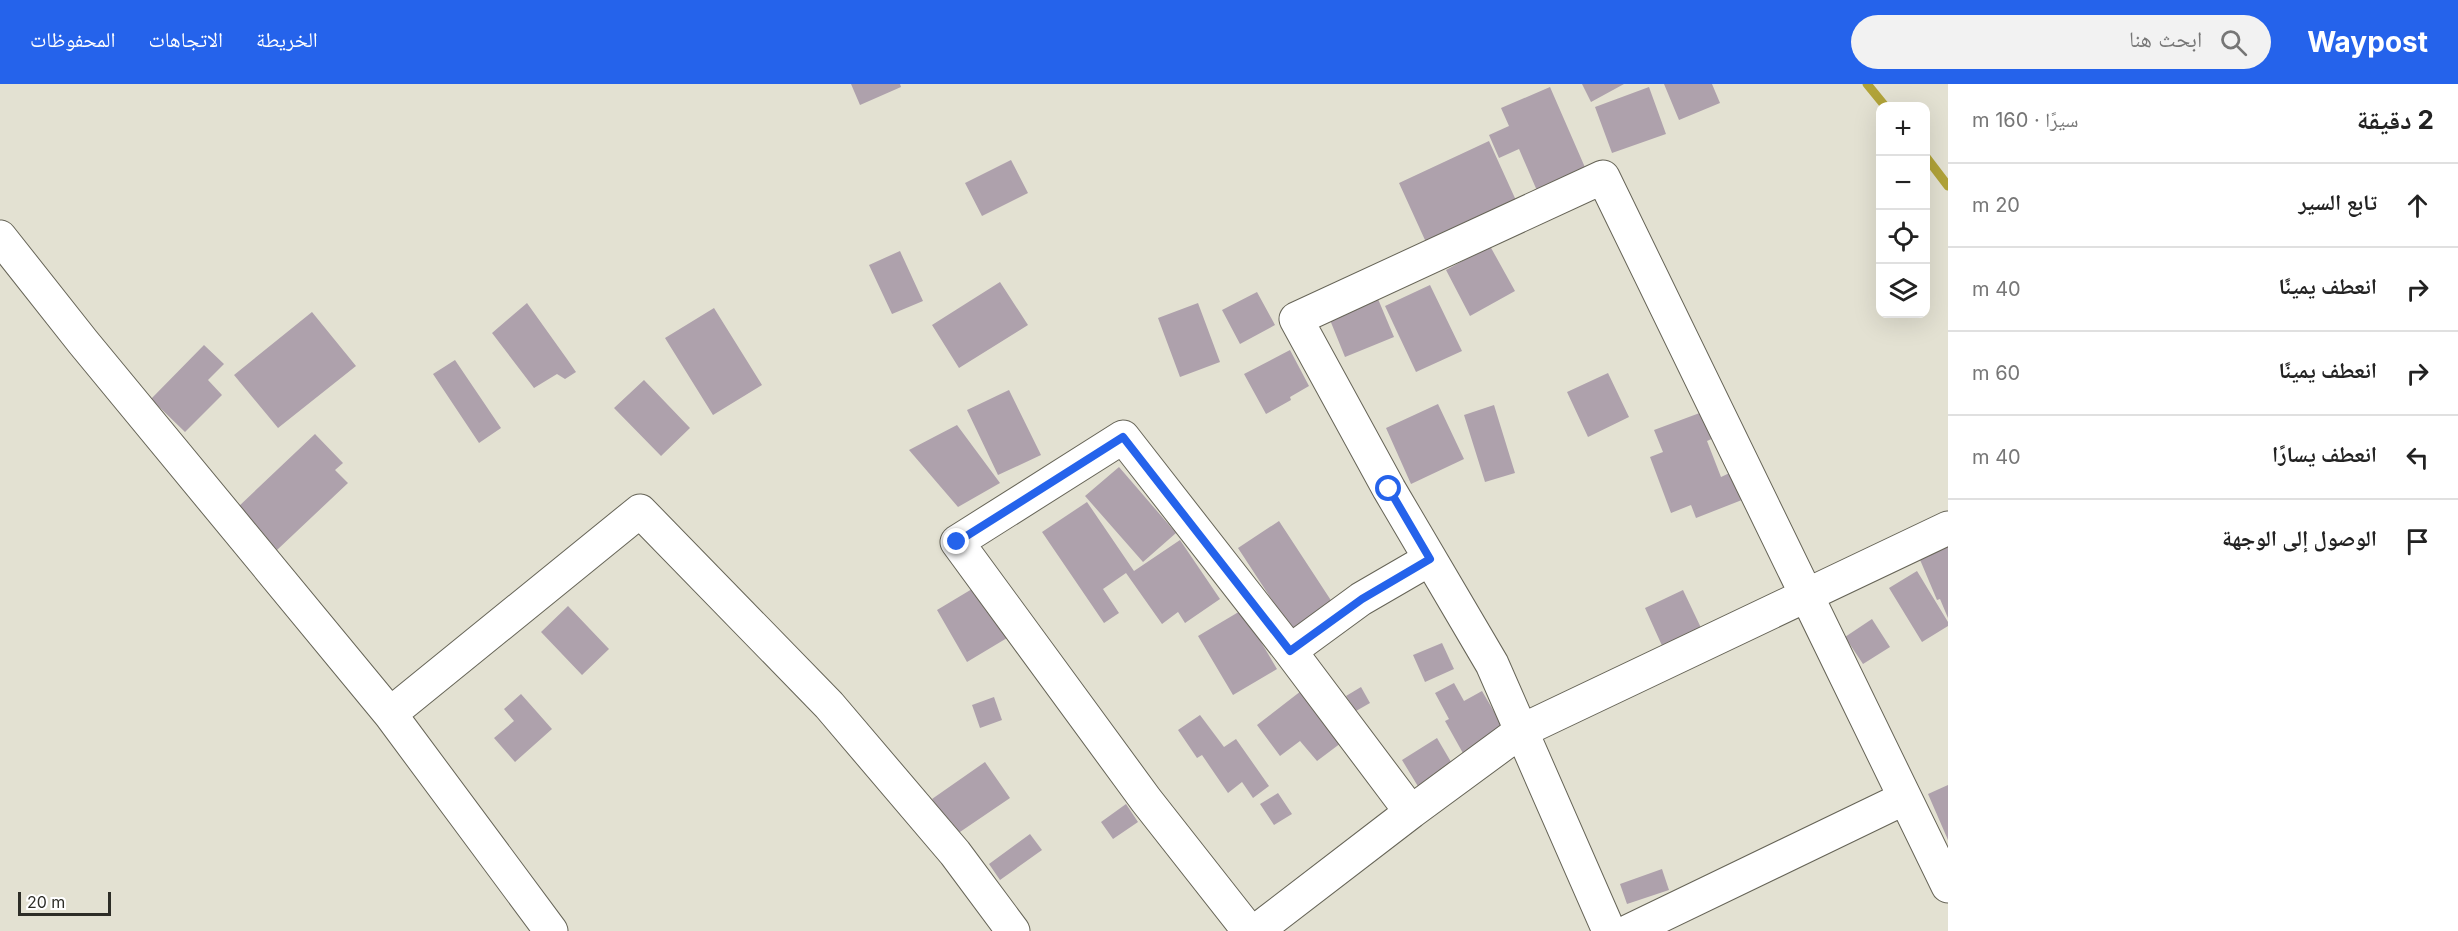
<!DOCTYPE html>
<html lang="ar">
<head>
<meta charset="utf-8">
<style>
	:root { --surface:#fff; --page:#f2f2f2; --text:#222; --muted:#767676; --line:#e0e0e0; --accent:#2563eb }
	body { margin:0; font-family:Inter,"Noto Naskh Arabic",sans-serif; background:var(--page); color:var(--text); direction:rtl }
	.controls { position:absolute; right:18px; top:18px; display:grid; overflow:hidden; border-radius:12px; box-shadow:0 6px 24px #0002 }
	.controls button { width:54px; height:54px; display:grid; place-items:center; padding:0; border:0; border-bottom:2px solid var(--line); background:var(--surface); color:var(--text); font:30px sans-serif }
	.scale { position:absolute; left:18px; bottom:15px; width:93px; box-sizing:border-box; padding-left:6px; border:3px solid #2d2d27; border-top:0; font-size:16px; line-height:21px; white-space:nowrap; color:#2d2d27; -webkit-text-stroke:4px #fff; paint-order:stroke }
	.stop { position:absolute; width:18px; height:18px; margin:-14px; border:4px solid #2563eb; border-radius:50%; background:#fff }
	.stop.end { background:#2563eb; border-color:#fff; box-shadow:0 2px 6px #0008 }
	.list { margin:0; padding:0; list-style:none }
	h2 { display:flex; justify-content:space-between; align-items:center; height:78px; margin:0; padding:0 24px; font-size:26px }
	h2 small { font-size:20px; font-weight:400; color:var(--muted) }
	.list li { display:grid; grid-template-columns:39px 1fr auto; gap:18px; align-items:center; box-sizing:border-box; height:84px; padding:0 24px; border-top:2px solid var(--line) }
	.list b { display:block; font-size:22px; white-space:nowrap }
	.list em { font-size:20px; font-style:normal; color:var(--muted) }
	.icon { flex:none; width:33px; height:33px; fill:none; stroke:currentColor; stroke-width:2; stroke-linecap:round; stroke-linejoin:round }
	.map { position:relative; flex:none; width:1948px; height:847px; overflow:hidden; direction:ltr }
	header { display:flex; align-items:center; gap:36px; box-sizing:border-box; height:84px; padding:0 30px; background:var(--accent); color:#fff }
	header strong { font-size:28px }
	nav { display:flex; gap:33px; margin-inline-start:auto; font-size:21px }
	.search { width:420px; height:54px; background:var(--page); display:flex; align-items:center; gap:15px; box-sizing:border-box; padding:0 21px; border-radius:33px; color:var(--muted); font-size:22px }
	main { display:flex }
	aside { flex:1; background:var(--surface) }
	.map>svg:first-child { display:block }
</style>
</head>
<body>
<header>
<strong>Waypost</strong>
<div class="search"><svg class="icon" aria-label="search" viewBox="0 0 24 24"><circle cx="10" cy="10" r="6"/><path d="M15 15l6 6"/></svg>ابحث هنا</div>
<nav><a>الخريطة</a><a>الاتجاهات</a><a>المحفوظات</a></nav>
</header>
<main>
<aside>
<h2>2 دقيقة<small>سيرًا · 160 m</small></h2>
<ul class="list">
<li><svg class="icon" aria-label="ahead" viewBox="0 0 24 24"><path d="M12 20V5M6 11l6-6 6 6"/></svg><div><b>تابع السير</b></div><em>20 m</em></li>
<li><svg class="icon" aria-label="right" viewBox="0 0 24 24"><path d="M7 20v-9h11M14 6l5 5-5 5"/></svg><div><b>انعطف يمينًا</b></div><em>40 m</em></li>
<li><svg class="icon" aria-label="right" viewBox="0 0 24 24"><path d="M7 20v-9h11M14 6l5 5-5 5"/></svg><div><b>انعطف يمينًا</b></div><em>60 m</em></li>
<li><svg class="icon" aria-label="left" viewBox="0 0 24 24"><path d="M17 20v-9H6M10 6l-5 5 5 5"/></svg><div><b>انعطف يسارًا</b></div><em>40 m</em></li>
<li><svg class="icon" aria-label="arrive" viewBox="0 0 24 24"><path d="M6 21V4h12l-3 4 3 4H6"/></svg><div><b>الوصول إلى الوجهة</b></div></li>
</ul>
</aside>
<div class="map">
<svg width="1948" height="847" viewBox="0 0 1948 847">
	<rect width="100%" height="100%" fill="#e3e1d2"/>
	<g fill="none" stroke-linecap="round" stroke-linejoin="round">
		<path stroke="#b1a339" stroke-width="9" d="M1867,0l18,22
			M1926,73l22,29"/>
	</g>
	<path fill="#aea1ac" d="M851,0h49l1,3 -41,18z
		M1582,0h42l-33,18z
		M1664,0h48l8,19 -41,17z
		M1550,3l37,85 -49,21 -19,-44 -20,9 -10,-23 20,-9 -8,-18z
		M1649,3l17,47 -54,19 -17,-46z
		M1489,57l30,66 -89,44 -31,-68z
		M1011,76l17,33 -46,23 -17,-33z
		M1490,162l25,45 -45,25 -24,-46z
		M900,167l23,50 -31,13 -23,-49z
		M1000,198l28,43 -69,43 -27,-43z
		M1430,201l32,66 -46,21 -31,-66z
		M1257,208l18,33 -35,19 -18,-34z
		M1378,215l16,38 -49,20 -15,-37z
		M527,219l40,56 9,13 -11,7 -8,-5 -23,14 -42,-55z
		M1198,219l22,59 -40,15 -22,-59z
		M714,224l48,77 -49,30 -48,-77z
		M312,228l44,54 -78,62 -44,-53z
		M204,261l20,19 -16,16 14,15 -37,37 -34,-33z
		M1290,266l19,36 -19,11 1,3 -25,14 -22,-40z
		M455,276l46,68 -22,15 -46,-69z
		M1608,289l21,44 -41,20 -21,-45z
		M644,296l46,48 -29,28 -47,-48z
		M1009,306l32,65 -43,20 -31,-65z
		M1438,320l26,55 -53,25 -25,-56z
		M1494,321l21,68 -30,9 -21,-67z
		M1705,327l11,26 -9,4 14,36 15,-7 11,28 -51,20 -5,-13 -20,8 -21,-56 13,-5 -9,-22z
		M957,341l43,58 -42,24 -49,-57z
		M315,350l28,29 -8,7 13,13 -71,67 -40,-42z
		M1119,383l57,66 -33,29 -58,-66z
		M1087,418l47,69 46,-31 40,59 -35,24 -7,-11 -16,12 -36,-51 -23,16 16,24 -15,10 -62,-91z
		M1279,437l55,84 -41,27 -55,-84z
		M1948,458v76l-8,-19 -3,1 -19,-45z
		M1917,487l31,51v4l-26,16 -33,-54z
		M977,502l30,52 -40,24 -30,-52z
		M1683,506l20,42 -39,18 -19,-42z
		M568,522l41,43 -27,26 -41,-43z
		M1242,526l35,59 -44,26 -35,-59z
		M1872,535l18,28 -27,17 -18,-27z
		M1442,559l12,26 -29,13 -12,-27z
		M1454,599l10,18 18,-10 24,41 -42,23 -19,-34 4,-2 -14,-26z
		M1361,603l9,16 -14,8 -10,-15z
		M1301,607l40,52 -24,18 -17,-20 -20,15 -23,-31z
		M521,610l31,35 -37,33 -21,-24 20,-17 -10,-12z
		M994,613l8,23 -22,8 -8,-23z
		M1200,631l24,32 12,-8 33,47 -16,12 -11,-16 -14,11 -26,-38 -5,3 -19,-28z
		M1437,654l17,29 -35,21 -17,-28z
		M985,678l25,36 -53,36 -25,-35z
		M1948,701v55l-20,-46z
		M1278,709l14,21 -18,11 -14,-21z
		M1126,720l12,18 -25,17 -12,-17z
		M1030,750l12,16 -42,30 -11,-16z
		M1662,785l7,21 -42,14 -7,-20z"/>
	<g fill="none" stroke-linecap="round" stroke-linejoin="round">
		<defs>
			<path id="minor" d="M0,153l83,105 307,372 161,217
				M1430,475l-69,40 -71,52 121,161 110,-81 427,-203
				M390,630l250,-203 189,194 126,148 58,78
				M1249,847l-103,-131 -189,-258 166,-105 167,214
				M1256,847l155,-119
				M1609,847l-117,-267 -103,-175 -93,-170 307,-142 345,709
				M1629,847l276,-133"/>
		</defs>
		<use href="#minor" stroke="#666457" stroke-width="35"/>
		<use href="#minor" stroke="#fff" stroke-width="33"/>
	</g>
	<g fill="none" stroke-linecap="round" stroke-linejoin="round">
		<path stroke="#2563eb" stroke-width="8" d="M957,458l166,-105 167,214 72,-52 68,-40 -41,-70"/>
	</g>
</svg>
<div class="controls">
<button>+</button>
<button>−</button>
<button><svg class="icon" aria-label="locate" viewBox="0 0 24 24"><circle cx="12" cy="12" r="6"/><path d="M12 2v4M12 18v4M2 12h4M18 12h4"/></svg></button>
<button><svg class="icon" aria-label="layers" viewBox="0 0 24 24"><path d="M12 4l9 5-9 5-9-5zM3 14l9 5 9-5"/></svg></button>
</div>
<div class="scale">20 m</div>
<div class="stop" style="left:1389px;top:405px"></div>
<div class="stop end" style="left:957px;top:458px"></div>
</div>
</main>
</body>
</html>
